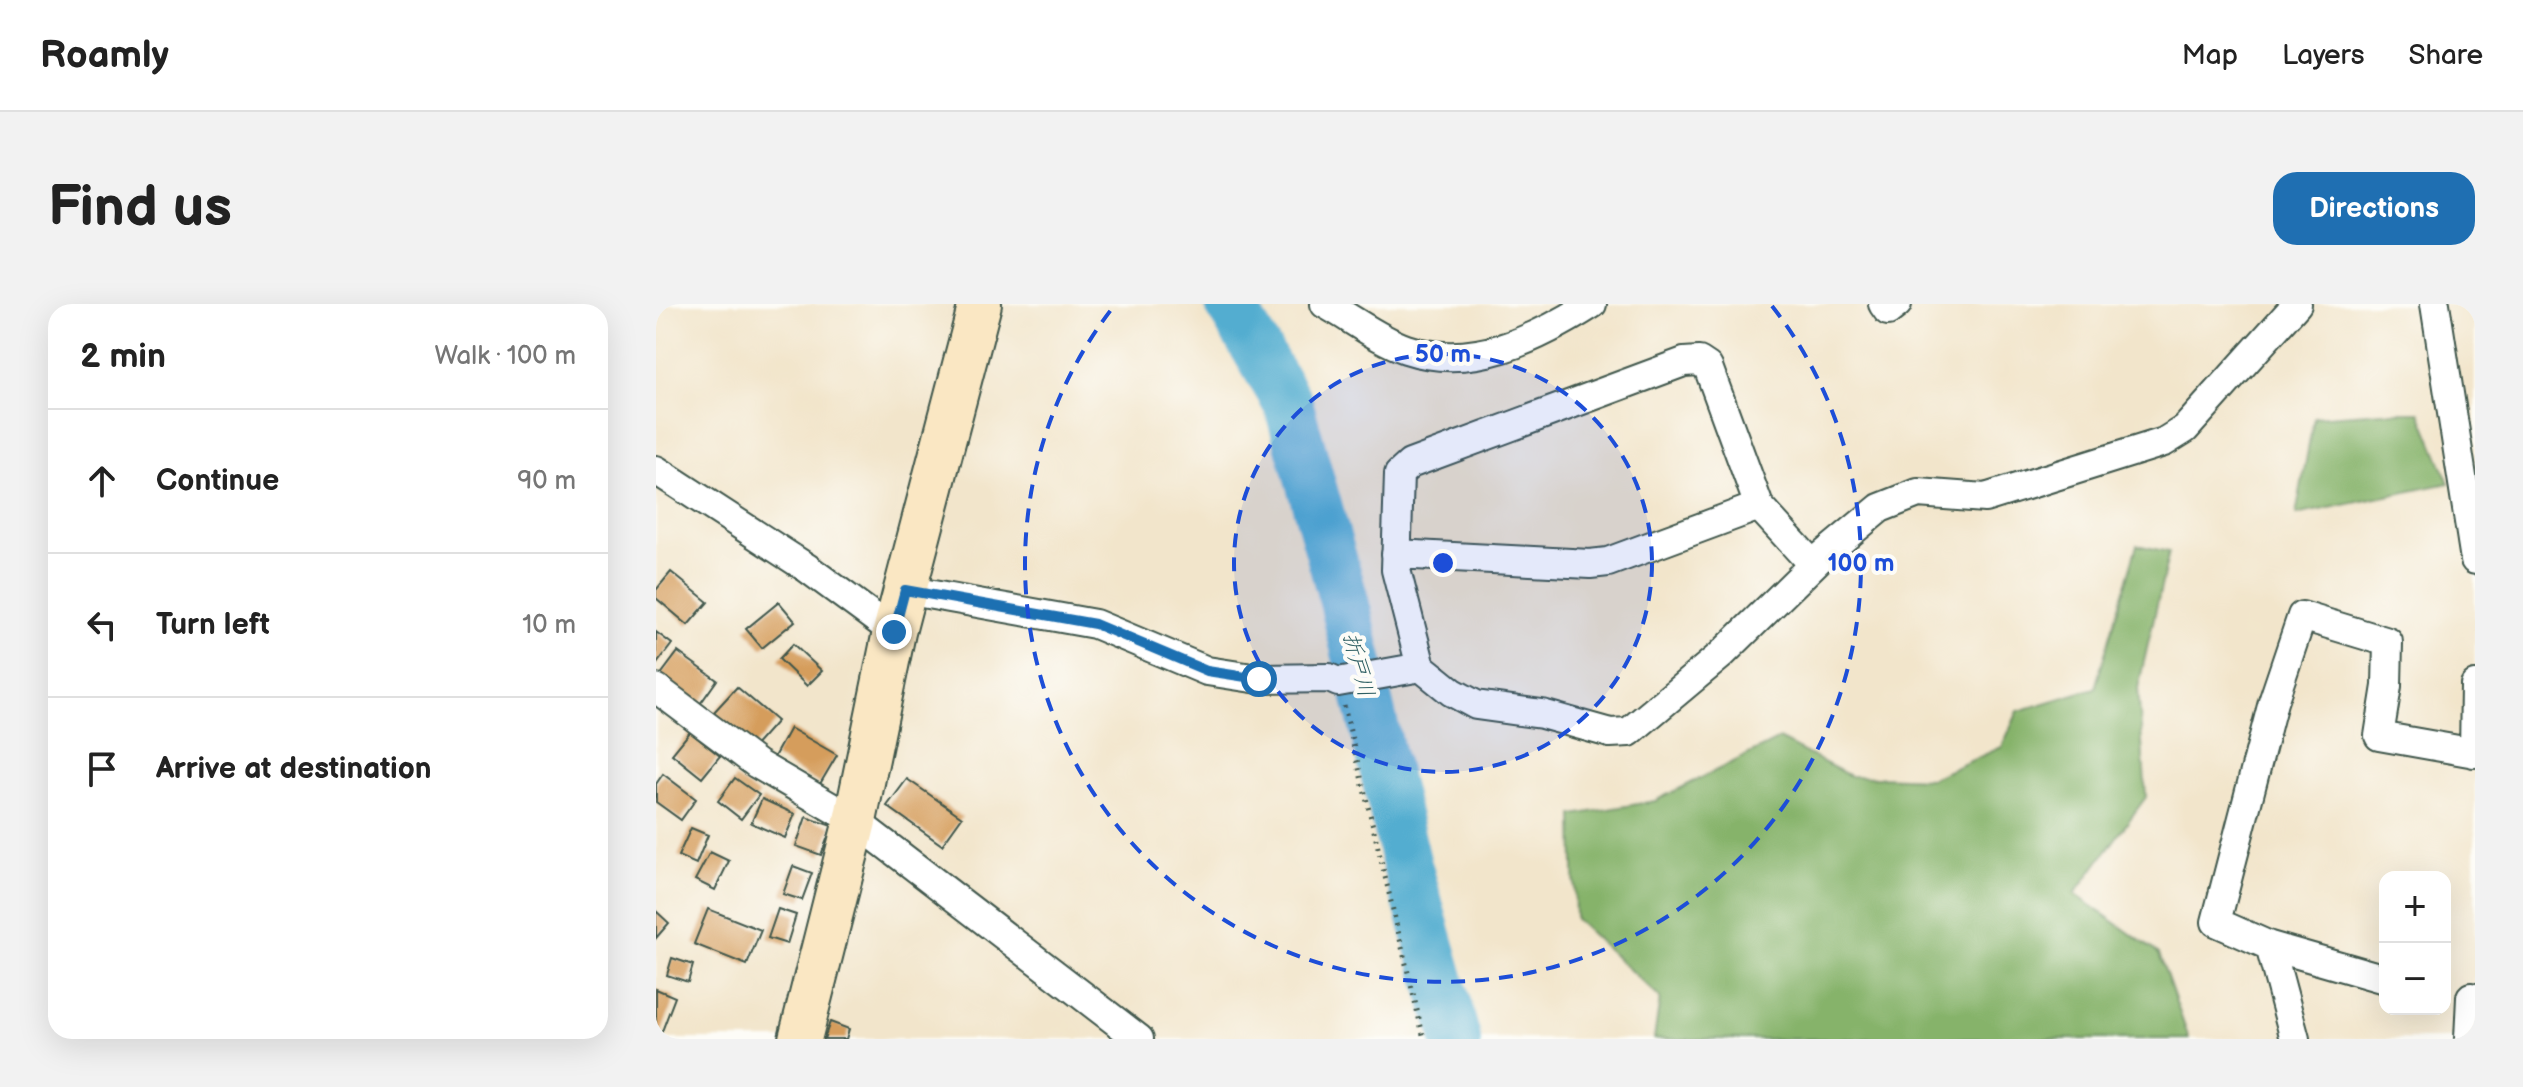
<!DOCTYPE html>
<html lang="en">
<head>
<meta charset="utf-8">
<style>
	:root { --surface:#fff; --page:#f2f2f2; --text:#222; --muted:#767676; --line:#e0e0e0; --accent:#1f6fb2 }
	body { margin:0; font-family:"Balsamiq Sans","Klee One",sans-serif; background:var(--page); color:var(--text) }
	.controls { position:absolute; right:24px; bottom:24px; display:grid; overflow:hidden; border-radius:16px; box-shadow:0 8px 32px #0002 }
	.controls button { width:72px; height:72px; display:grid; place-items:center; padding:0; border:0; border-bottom:2px solid var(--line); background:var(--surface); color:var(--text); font:40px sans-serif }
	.stop { position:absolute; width:24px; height:24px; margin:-18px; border:6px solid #1f6fb2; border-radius:50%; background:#fff }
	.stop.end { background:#1f6fb2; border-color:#fff; box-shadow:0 2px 8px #0008 }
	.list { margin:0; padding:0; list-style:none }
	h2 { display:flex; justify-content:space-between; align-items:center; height:104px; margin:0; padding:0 32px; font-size:34px }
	h2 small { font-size:26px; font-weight:400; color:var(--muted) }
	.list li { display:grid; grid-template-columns:52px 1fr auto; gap:24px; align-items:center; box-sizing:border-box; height:144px; padding:0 32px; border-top:2px solid var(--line) }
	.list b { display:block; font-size:30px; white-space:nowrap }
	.list em { font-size:26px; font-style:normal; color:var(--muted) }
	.icon { flex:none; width:44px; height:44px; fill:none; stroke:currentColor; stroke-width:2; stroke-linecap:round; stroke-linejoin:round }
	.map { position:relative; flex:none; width:1819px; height:735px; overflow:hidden; border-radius:24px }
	header { display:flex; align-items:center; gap:48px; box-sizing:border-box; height:112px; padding:0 40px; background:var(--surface); border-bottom:2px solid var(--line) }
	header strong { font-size:38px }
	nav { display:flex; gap:44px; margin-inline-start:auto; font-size:28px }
	.intro { display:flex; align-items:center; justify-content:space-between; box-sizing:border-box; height:192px; padding:0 48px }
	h1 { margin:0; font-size:56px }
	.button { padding:20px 36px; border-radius:24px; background:var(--accent); color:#fff; font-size:28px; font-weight:700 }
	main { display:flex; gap:48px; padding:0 48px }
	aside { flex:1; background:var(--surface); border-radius:24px; box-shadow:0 8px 32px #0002 }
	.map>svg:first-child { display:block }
</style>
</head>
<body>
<header>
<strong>Roamly</strong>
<nav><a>Map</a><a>Layers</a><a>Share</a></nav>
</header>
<div class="intro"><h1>Find us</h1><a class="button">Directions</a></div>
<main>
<aside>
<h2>2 min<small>Walk · 100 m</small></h2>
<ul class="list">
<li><svg class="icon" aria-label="ahead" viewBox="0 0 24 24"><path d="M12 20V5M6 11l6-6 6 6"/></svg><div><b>Continue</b></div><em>90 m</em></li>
<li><svg class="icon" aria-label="left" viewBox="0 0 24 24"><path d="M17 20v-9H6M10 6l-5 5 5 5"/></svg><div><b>Turn left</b></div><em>10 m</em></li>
<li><svg class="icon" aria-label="arrive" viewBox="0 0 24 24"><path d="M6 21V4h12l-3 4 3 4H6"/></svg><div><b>Arrive at destination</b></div></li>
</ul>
</aside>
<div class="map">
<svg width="1819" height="735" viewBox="0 0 1819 735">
	<rect width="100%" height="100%" fill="#fdfcf7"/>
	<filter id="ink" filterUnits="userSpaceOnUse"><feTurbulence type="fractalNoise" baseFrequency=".0125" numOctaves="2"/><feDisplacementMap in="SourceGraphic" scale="16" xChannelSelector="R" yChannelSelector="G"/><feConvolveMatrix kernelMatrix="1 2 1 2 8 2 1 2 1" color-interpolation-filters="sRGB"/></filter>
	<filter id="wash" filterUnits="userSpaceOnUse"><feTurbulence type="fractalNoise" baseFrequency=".006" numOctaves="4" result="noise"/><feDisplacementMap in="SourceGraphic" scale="32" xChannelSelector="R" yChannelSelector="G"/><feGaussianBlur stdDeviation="1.8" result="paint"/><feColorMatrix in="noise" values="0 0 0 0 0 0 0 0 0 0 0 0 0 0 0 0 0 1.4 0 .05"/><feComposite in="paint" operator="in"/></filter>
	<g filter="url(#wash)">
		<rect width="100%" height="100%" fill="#f2e5cb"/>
		<path fill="#86b36b" stroke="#527850" stroke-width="2" d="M1726,108h38l29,71 -153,32 18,-98z
			M1481,241l32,7 -31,136 8,109 -71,97 84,60 30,85h-535l6,-41 -85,-79 -2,-104 82,-14 124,-62 71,37 80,3 72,-32 16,-36 77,-23z"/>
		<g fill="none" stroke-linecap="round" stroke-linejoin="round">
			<path stroke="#52add0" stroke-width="8" d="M579,5l2,-5"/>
			<path stroke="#52add0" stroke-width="50" d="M574,0l58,99 56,198 63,264 49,174"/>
		</g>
		<g id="blocks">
			<path fill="#d59d5c" d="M15,268l37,30 -20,23 -32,-27v-8z
				M123,298l16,19 -33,27 -16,-19z
				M0,328l16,12 -16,21z
				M137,340l29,27 -15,15 -28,-27z
				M22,348l39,28 -17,24 -40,-28z
				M81,383l40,34 -24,27 -40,-35z
				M134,424l47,27 -17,29 -46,-27z
				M34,428l30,24 -18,22 -30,-24z
				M7,470l33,25 -15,21 -25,-18v-18z
				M79,474l24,17 -18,24 -23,-18z
				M251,475l55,38 -20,28 -55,-39z
				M106,495l33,15 -10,24 -34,-15z
				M150,513l26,9 -11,29 -25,-9z
				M35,524l17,7 -12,29 -18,-8z
				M54,548l19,9 -14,29 -20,-10z
				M137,562l19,7 -10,27 -19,-6z
				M52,605l53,21 -14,35 -53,-21z
				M122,605l18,6 -9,29 -19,-6z
				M0,607l13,12 -13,15z
				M16,654l21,7 -5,17 -21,-7z
				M0,685l19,8 -16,42h-3z
				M174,718l19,7 -3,10h-22z"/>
		</g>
	</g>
	<g filter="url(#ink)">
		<use href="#blocks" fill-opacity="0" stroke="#3f564b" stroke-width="2"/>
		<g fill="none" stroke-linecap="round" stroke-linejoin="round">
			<defs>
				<path id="street" d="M669,0c26,14 54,36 81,45 66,22 131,-10 186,-45
					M1227,0l5,7 9,-7
					M1779,0l40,256
					M0,166l151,98 87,64
					M740,250l194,10 18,-2 151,-56
					M249,286l190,34 112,47 52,8 70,-1 9,4 83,-15 31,25 24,13 66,9 68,19 19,-1 92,-77 100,-98 59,-49 38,-15 67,5 179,-56 21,-13 112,-125
					M765,363l-25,-97 3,-96 11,-10 274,-102 15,-1 9,6 51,139 54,59
					M0,384l101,76 98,57 284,218
					M1818,449l1,-68
					M1614,642l25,93
					M1729,675l-115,-33 -54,-24 57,-220 29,-86 86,26 -1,44 -8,50 96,17
					M1813,735l2,-42"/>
				<path id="secondary" d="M144,735l55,-218 39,-189 86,-328"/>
			</defs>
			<use href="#street" stroke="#3f564b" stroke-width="32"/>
			<use href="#secondary" stroke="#3f564b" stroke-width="46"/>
			<path stroke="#3f564b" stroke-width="5" stroke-dasharray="2 6" stroke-linecap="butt" d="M688,402l80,333"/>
			<use href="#street" stroke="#fff" stroke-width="28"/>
			<use href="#secondary" stroke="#fae7c3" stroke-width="42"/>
		</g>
	</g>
	<g fill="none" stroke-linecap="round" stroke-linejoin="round" filter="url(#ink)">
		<path stroke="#1f6fb2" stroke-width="10" d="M238,328l11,-42 190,34 112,47 52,8"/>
	</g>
	<circle cx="787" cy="259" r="209" fill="#1d4ed8" fill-opacity=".12"/>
	<g fill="none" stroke="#1d4ed8" stroke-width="4" stroke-dasharray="14 10">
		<circle cx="787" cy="259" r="209"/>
		<path d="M1116 2A418 418 0 1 1 458 2"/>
	</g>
	<g text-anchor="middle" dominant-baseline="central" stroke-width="8" stroke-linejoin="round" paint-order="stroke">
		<g font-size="22" font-style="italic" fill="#2e5f63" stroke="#fdfcf7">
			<text transform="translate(702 361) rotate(75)">折戸川</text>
		</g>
	</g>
	<circle cx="787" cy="259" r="12" fill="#1d4ed8" stroke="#fdfcf7" stroke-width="4"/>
	<g font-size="24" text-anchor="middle" font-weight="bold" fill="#1d4ed8" stroke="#fdfcf7" stroke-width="8" stroke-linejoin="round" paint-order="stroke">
		<text x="787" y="58">50 m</text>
		<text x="1205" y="267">100 m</text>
	</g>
</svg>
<div class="controls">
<button>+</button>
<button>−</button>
</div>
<div class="stop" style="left:603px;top:375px"></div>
<div class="stop end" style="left:238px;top:328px"></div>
</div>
</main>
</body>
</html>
